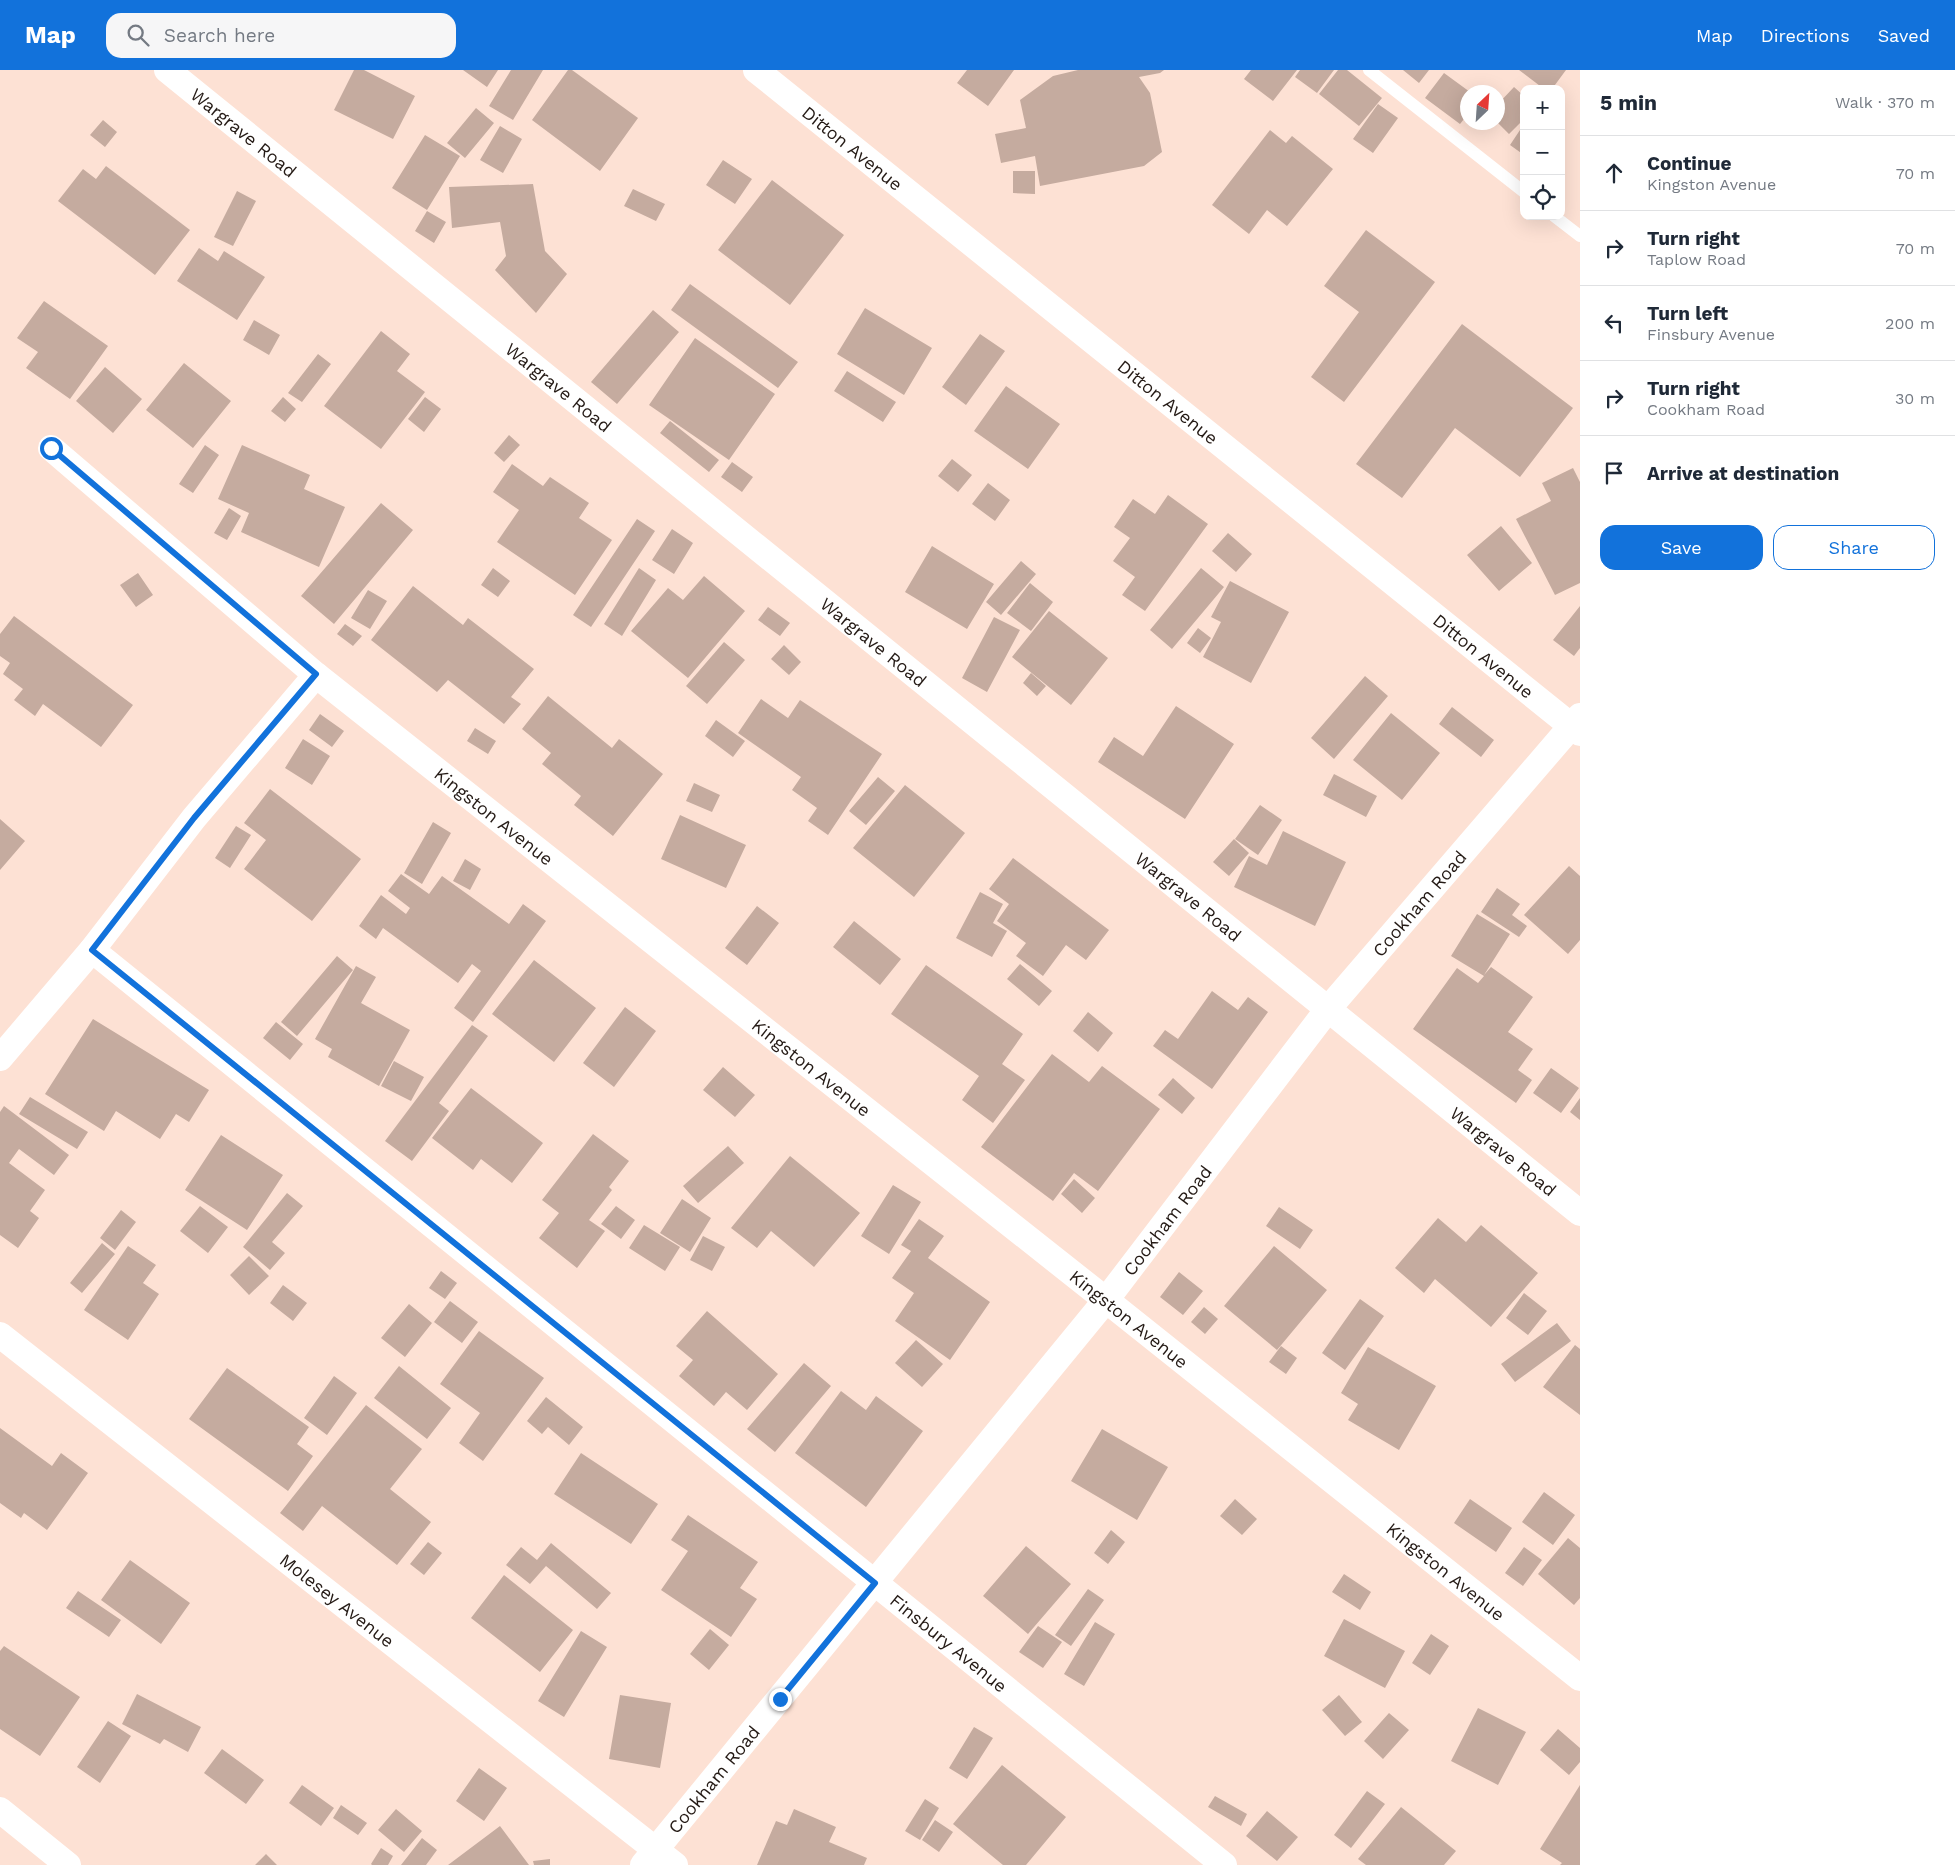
<!DOCTYPE html>
<html lang="en">
<head>
<meta charset="utf-8">
<style>
	:root { --surface:#fff; --page:#f6f6f7; --text:#1f2937; --muted:#747a83; --line:#e0e1e3; --accent:#1272db }
	body { margin:0; font-family:"Work Sans",sans-serif; background:var(--page); color:var(--text) }
	.controls { position:absolute; right:15px; top:15px; display:grid; overflow:hidden; border-radius:10px; box-shadow:0 5px 20px #0002 }
	.controls button { width:45px; height:45px; display:grid; place-items:center; padding:0; border:0; border-bottom:1px solid var(--line); background:var(--surface); color:var(--text); font:25px sans-serif }
	.compass { position:absolute; left:1460px; top:15px; width:45px; height:45px; border-radius:50%; background:var(--surface); box-shadow:0 5px 20px #0002; rotate:25deg }
	.stop { position:absolute; width:15px; height:15px; margin:-11px; border:4px solid #1272db; border-radius:50%; background:#fff }
	.stop.end { background:#1272db; border-color:#fff; box-shadow:0 1px 5px #0008 }
	.list { margin:0; padding:0; list-style:none }
	h2 { display:flex; justify-content:space-between; align-items:center; height:65px; margin:0; padding:0 20px; font-size:21px }
	h2 small { font-size:16px; font-weight:400; color:var(--muted) }
	.list li { display:grid; grid-template-columns:32px 1fr auto; gap:15px; align-items:center; box-sizing:border-box; height:75px; padding:0 20px; border-top:1px solid var(--line) }
	.list b { display:block; font-size:19px; white-space:nowrap }
	.list p { margin:0; font-size:16px; white-space:nowrap; color:var(--muted) }
	.list em { font-size:16px; font-style:normal; color:var(--muted) }
	.actions { display:flex; gap:10px; padding:15px 20px }
	.actions a { flex:1; padding:11px 0; border:1px solid var(--accent); border-radius:15px; text-align:center; font-size:18px; color:var(--accent) }
	.actions .main { background:var(--accent); color:#fff }
	.icon { flex:none; width:28px; height:28px; fill:none; stroke:currentColor; stroke-width:2; stroke-linecap:round; stroke-linejoin:round }
	.map { position:relative; flex:none; width:1580px; height:1795px; overflow:hidden }
	header { display:flex; align-items:center; gap:30px; box-sizing:border-box; height:70px; padding:0 25px; background:var(--accent); color:#fff }
	header strong { font-size:24px }
	nav { display:flex; gap:28px; margin-inline-start:auto; font-size:18px }
	.search { width:350px; height:45px; background:var(--page); display:flex; align-items:center; gap:12px; box-sizing:border-box; padding:0 18px; border-radius:15px; color:var(--muted); font-size:19px }
	main { display:flex }
	aside { flex:1; background:var(--surface) }
	.map>svg:first-child { display:block }
</style>
</head>
<body>
<header>
<strong>Map</strong>
<div class="search"><svg class="icon" aria-label="search" viewBox="0 0 24 24"><circle cx="10" cy="10" r="6"/><path d="M15 15l6 6"/></svg>Search here</div>
<nav><a>Map</a><a>Directions</a><a>Saved</a></nav>
</header>
<main>
<div class="map">
<svg width="1580" height="1795" viewBox="0 0 1580 1795">
	<rect width="100%" height="100%" fill="#fde1d4"/>
	<path fill="#c5ab9f" d="M354,0h10l51,26 -22,43 -59,-29z
		M463,0h35l-11,17z
		M511,0h32l-30,50 -24,-14z
		M568,0h4l66,48 -38,53 -68,-51z
		M967,0h47l-26,36 -31,-23z
		M1078,0h86l-4,3 -21,4 11,16 12,59 -18,14 -104,20 -5,-30 -34,7 -6,-29 31,-6 -6,-28 33,-24z
		M1251,0h46l-24,31 -29,-22z
		M1300,0h34l-17,23 -22,-16z
		M1338,0h9l35,28 -23,28 -40,-32z
		M1403,0h26l-10,13z
		M1519,0h47l-14,19h-8z
		M1444,3l26,19h-2v22l-8,10 -35,-26z
		M1514,17l10,9v23l-15,15 -11,-11v-19z
		M1378,34l20,14 -25,35 -20,-14z
		M476,38l18,15 -29,35 -18,-15z
		M103,50l14,12 -12,15 -15,-12z
		M500,56l22,13 -19,34 -23,-13z
		M1270,60l16,13 6,-7 41,33 -46,57 -20,-16 -18,24 -37,-29z
		M1520,60l4,3v22l-14,-10z
		M425,65l35,21 -33,54 -35,-22z
		M723,90l29,19 -17,25 -29,-19z
		M106,96l84,64 -35,45 -97,-74 25,-32 13,10z
		M1013,101h22v23l-22,-1z
		M772,110l72,55 -54,70 -72,-55z
		M533,114l12,67 22,23 -31,39 -41,-43 11,-14 -6,-34 -48,6 -3,-41z
		M633,119l32,15 -9,17 -32,-15z
		M237,121l19,10 -23,45 -19,-9z
		M427,141l19,11 -12,21 -19,-12z
		M1366,160l69,52 -91,120 -33,-25 48,-65 -35,-26z
		M199,178l19,13 6,-10 41,26 -28,43 -60,-39z
		M690,214l108,78 -20,26 -107,-78z
		M44,231l64,45 -38,53 -44,-31 12,-16 -21,-14z
		M865,238l67,40 -28,47 -67,-41z
		M653,240l26,22 -62,72 -26,-22z
		M254,250l26,15 -11,20 -26,-15z
		M1462,254l111,84 -53,69 -65,-49 -53,70 -46,-34z
		M381,261l29,23 -13,17 28,21 -44,57 -57,-43z
		M980,264l25,17 -39,54 -24,-18z
		M695,268l80,56 -46,66 -80,-55z
		M318,284l13,10 -29,38 -14,-9z
		M184,293l47,38 -38,47 -47,-38z
		M105,297l37,32 -29,34 -37,-32z
		M847,301l49,31 -13,20 -49,-31z
		M1006,316l54,38 -32,45 -54,-38z
		M283,327l13,12 -11,13 -14,-11z
		M425,327l16,12 -17,23 -16,-13z
		M670,351l49,39 -10,12 -49,-39z
		M509,365l11,10 -16,17 -10,-9z
		M205,375l14,10 -26,38 -14,-9z
		M242,375l68,30 -6,14 41,18 -26,60 -78,-35 8,-19 -31,-14z
		M952,389l20,16 -14,17 -20,-16z
		M732,392l21,15 -11,15 -21,-15z
		M512,394l31,22 7,-9 39,26 -10,15 33,22 -37,55 -78,-53 22,-32 -26,-18z
		M1573,398l7,14v101l-25,12 -39,-76 35,-18 -9,-18z
		M988,413l22,17 -15,21 -23,-17z
		M1168,425l40,29 -63,87 -23,-16 13,-18 -22,-16 17,-23 -16,-11 19,-28 22,15z
		M381,433l32,27 -79,94 -33,-28z
		M229,438l12,8 -14,24 -13,-7z
		M637,449l18,12 -64,96 -18,-12z
		M1501,456l31,37 -33,28 -32,-36z
		M672,459l21,14 -19,31 -22,-14z
		M1228,463l24,21 -16,18 -24,-21z
		M932,476l62,38 -27,45 -62,-37z
		M1021,491l15,13 -35,41 -15,-13z
		M493,498l17,13 -12,16 -17,-12z
		M639,498l17,12 -34,56 -18,-12z
		M1201,498l23,19 -52,62 -22,-19z
		M138,503l15,22 -17,12 -16,-22z
		M704,506l41,35 -57,67 -57,-47 37,-43 15,12z
		M1230,511l59,31 -38,71 -48,-26 18,-35 -10,-5z
		M1030,513l23,19 -22,29 -24,-18z
		M413,516l50,39 5,-7 66,51 -23,28 10,7 -17,20 -56,-44 -11,12 -66,-52z
		M368,520l19,11 -17,28 -19,-11z
		M1580,536v42l-6,8 -21,-16z
		M768,537l22,16 -10,13 -22,-16z
		M1049,541l59,47 -37,47 -59,-48z
		M14,546l119,89 -32,42 -58,-43 -8,12 -21,-16 9,-11 -20,-15 7,-11 -10,-7v-22z
		M994,547l26,13 -33,62 -25,-14z
		M345,554l17,12 -9,10 -16,-12z
		M1198,558l13,10 -11,15 -13,-10z
		M724,572l21,18 -38,44 -21,-18z
		M784,575l17,17 -12,13 -18,-16z
		M1031,603l15,13 -9,10 -14,-13z
		M1365,606l23,20 -54,63 -23,-21z
		M548,626l64,52 7,-9 44,35 -50,62 -39,-31 7,-9 -39,-32 9,-11 -29,-24z
		M761,629l27,19 12,-18 82,54 -54,81 -20,-14 9,-13 -25,-18 9,-13 -63,-44z
		M1176,636l58,38 -49,75 -87,-57 16,-25 29,19z
		M1452,637l42,33 -13,17 -42,-33z
		M1391,643l49,40 -38,47 -49,-40z
		M320,644l24,17 -12,16 -23,-17z
		M716,650l29,21 -12,16 -28,-21z
		M475,658l21,13 -8,13 -21,-13z
		M303,669l27,17 -18,29 -27,-17z
		M1334,704l43,22 -11,21 -43,-22z
		M878,707l17,14 -29,34 -17,-14z
		M694,713l26,12 -8,17 -26,-11z
		M905,715l60,48 -51,64 -61,-49z
		M270,719l91,70 -49,62 -68,-52 22,-29 -22,-17z
		M1260,735l22,15 -24,35 -23,-16z
		M680,745l66,30 -20,43 -65,-29z
		M0,749l25,22 -25,29z
		M433,752l18,11 -29,51 -18,-11z
		M236,756l15,9 -21,33 -15,-10z
		M1283,761l63,31 -31,64 -81,-39 15,-31 18,9z
		M1234,769l15,14 -20,23 -16,-14z
		M1013,788l96,72 -23,30 -20,-15 -23,31 -27,-20 10,-13 -29,-22 12,-17 -20,-15z
		M465,789l16,10 -11,21 -17,-9z
		M1569,796l11,10v64l-12,14 -44,-39z
		M401,804l28,20 13,-18 67,48 14,-20 23,17 -73,101 -19,-14 27,-37 -9,-7 -14,19 -75,-55 -7,11 -17,-13 22,-31 25,19 4,-6 -22,-17z
		M1497,818l23,16 -8,11 15,11 -8,11 -38,-25z
		M980,822l23,12 -10,19 14,8 -15,26 -36,-19z
		M757,836l22,17 -32,42 -22,-17z
		M1477,844l33,20 -26,41 7,-8 42,30 -25,35 25,17 -15,21 14,10 -16,23 -103,-74 44,-61 21,15 6,-7 -33,-20z
		M854,851l47,38 -21,26 -47,-38z
		M337,886l16,14 -56,66 -16,-14z
		M534,890l62,48 -42,54 -62,-48z
		M1020,894l32,27 -13,15 -32,-27z
		M926,895l97,69 -21,30 23,16 -32,43 -31,-23 17,-24 -88,-62z
		M356,896l20,11 -15,26 49,27 -31,56 -51,-29 4,-8 -17,-10z
		M1212,921l26,19 10,-13 20,15 -56,77 -59,-43 12,-16 13,9z
		M625,937l31,24 -42,56 -31,-24z
		M1088,942l25,21 -15,19 -25,-21z
		M93,949l116,71 -20,32 -13,-8 -16,25 -44,-28 -12,20 -59,-37z
		M276,952l27,22 -13,16 -27,-22z
		M472,955l16,11 -49,67 10,8 -37,50 -27,-20z
		M1052,984l37,28 13,-16 58,43 -62,82 -24,-18 -21,28 -72,-54z
		M394,991l30,16 -13,24 -30,-15z
		M723,997l32,28 -20,22 -32,-27z
		M1551,998l28,20 -18,25 -28,-20z
		M1173,1008l22,20 -13,16 -24,-19z
		M471,1018l72,55 -31,40 -31,-24 -8,11 -41,-32z
		M30,1027l58,35 -11,17 -58,-35z
		M1580,1028v22l-10,-8z
		M4,1036l65,49 -15,20 -35,-26 -10,14 36,27 -15,21 9,7 -21,30 -18,-13v-123z
		M593,1064l36,27 -20,26 3,3 -23,30 16,11 -28,37 -38,-30 20,-25 -17,-13z
		M221,1065l62,40 -36,55 -62,-40z
		M728,1076l16,17 -46,40 -15,-17z
		M790,1086l70,57 -46,54 -43,-36 -14,17 -26,-20z
		M1074,1109l21,19 -13,15 -21,-19z
		M893,1115l28,17 -32,52 -28,-18z
		M287,1123l16,13 -31,36 13,11 -15,17 -27,-23z
		M682,1129l29,19 -21,34 -30,-19z
		M200,1136l28,21 -20,26 -28,-22z
		M616,1136l19,14 -14,19 -20,-15z
		M1279,1137l34,23 -13,19 -34,-23z
		M121,1140l15,12 -21,28 -15,-12z
		M1438,1148l28,24 15,-17 57,48 -47,54 -56,-48 -11,14 -29,-25z
		M919,1149l25,17 -16,22 62,44 -40,58 -55,-39 19,-28 -22,-15 19,-27 -10,-6z
		M644,1155l36,22 -15,24 -36,-23z
		M703,1166l22,11 -13,24 -22,-11z
		M102,1173l13,11 -33,39 -12,-10z
		M128,1176l28,19 -13,18 16,11 -31,46 -44,-30z
		M1274,1176l53,44 -50,60 -53,-44z
		M249,1186l20,20 -20,19 -19,-20z
		M441,1201l16,12 -12,16 -16,-11z
		M1179,1202l24,19 -20,24 -23,-18z
		M283,1215l24,18 -14,18 -23,-18z
		M1524,1223l23,18 -19,24 -22,-17z
		M1360,1229l24,17 -39,54 -23,-17z
		M450,1231l28,21 -16,21 -28,-21z
		M409,1234l23,19 -27,34 -24,-19z
		M1204,1237l14,12 -13,15 -14,-12z
		M707,1241l71,63 -31,36 -21,-18 -12,14 -35,-30 14,-16 -17,-14z
		M1557,1253l14,18 -56,41 -14,-18z
		M479,1261l65,47 -61,83 -24,-18 21,-30 -40,-29z
		M916,1270l27,24 -21,23 -27,-24z
		M1575,1275l5,4v66l-37,-28z
		M1281,1276l16,12 -11,16 -17,-12z
		M1368,1277l68,39 -37,64 -51,-30 10,-16 -17,-11z
		M804,1293l27,23 -56,66 -28,-23z
		M399,1296l52,42 -24,31 -53,-41z
		M227,1298l82,59 -12,17 16,12 -25,35 -99,-72z
		M334,1306l23,17 -30,42 -23,-17z
		M841,1321l25,19 10,-14 47,35 -57,76 -71,-54z
		M546,1327l37,30 -14,18 -21,-18 -6,7 -15,-13z
		M366,1335l56,44 -32,40 41,33 -34,43 -75,-59 -19,25 -23,-18z
		M0,1358l52,38 9,-13 27,20 -41,57 -23,-17 -3,5 -21,-15z
		M1102,1359l66,38 -31,53 -66,-39z
		M581,1383l77,51 -27,40 -77,-50z
		M1544,1422l31,23 -22,30 -31,-23z
		M1235,1429l22,20 -15,16 -22,-19z
		M1470,1429l42,29 -16,24 -42,-29z
		M688,1445l70,47 -18,26 17,11 -26,38 -70,-47 27,-39 -17,-11z
		M1111,1460l14,12 -17,22 -14,-11z
		M1568,1468l12,10v50l-6,7 -36,-31z
		M428,1472l14,11 -18,22 -14,-11z
		M551,1473l60,50 -14,16 -51,-43 -16,18 -24,-19 15,-18 16,13z
		M1026,1476l45,38 -43,50 -45,-38z
		M1524,1477l18,13 -19,26 -18,-13z
		M130,1490l60,43 -29,41 -60,-44z
		M1344,1504l27,18 -11,18 -28,-18z
		M504,1505l69,55 -33,42 -69,-54z
		M1088,1519l16,11 -33,46 -16,-11z
		M78,1521l43,29 -12,17 -43,-29z
		M1344,1549l61,32 -20,37 -61,-32z
		M1095,1552l20,12 -31,52 -20,-12z
		M1038,1556l24,16 -19,26 -24,-16z
		M710,1559l19,16 -20,25 -19,-16z
		M581,1561l26,16 -43,70 -26,-16z
		M1431,1564l18,12 -19,29 -18,-12z
		M4,1576l76,51 -40,59 -40,-27v-78z
		M137,1624l64,33 -13,25 -24,-13 -4,5 -38,-20z
		M620,1625l51,8 -11,65 -51,-9z
		M1339,1625l23,27 -17,14 -23,-26z
		M1478,1638l48,24 -28,53 -47,-24z
		M1389,1643l20,17 -26,29 -19,-18z
		M108,1651l23,15 -31,47 -23,-16z
		M974,1657l19,11 -26,41 -18,-11z
		M1558,1659l22,19v14l-11,13 -29,-25z
		M222,1679l42,31 -18,24 -42,-31z
		M1002,1695l64,52 -40,48h-23l-50,-41z
		M479,1698l28,20 -23,33 -28,-20z
		M302,1715l32,23 -13,18 -32,-23z
		M1580,1715v80h-20l2,-2 -22,-14z
		M1367,1721l18,13 -34,44 -17,-13z
		M1215,1726l32,18 -6,12 -33,-19z
		M925,1729l14,9 -19,32 -15,-9z
		M341,1735l26,18 -9,12 -25,-17z
		M1401,1737l55,44 -12,14h-78l-8,-6z
		M396,1739l26,22 -18,21 -26,-22z
		M794,1739l42,18 -7,15 38,16 -3,7h-107l19,-44 11,4z
		M1267,1741l31,26 -21,24 -31,-25z
		M935,1750l18,12 -14,20 -17,-12z
		M500,1756l29,39h-81z
		M422,1768l15,12 -11,15h-25z
		M381,1778l12,8 -5,9h-16l-1,-1z
		M266,1784l11,11h-22z
		M550,1789v6h-16l-1,-4z"/>
	<g fill="none" stroke-linecap="round" stroke-linejoin="round">
		<path stroke="#fff" stroke-width="12" d="M1369,0l155,122
			M1554,146l26,20"/>
		<g stroke="#fff" stroke-width="26">
			<path id="s1" d="M167,0l1413,1143"/>
			<path id="s2" d="M756,0l824,663"/>
			<path id="s3" d="M51,378l265,227 790,625 474,378"/>
			<path id="s4" d="M92,880l1132,915"/>
			<path d="M0,988l92,-108 102,-132 122,-143"/>
			<path id="s5" d="M0,1265l675,530"/>
			<path d="M0,1740l68,55"/>
			<path id="s6" d="M643,1795l463,-565 222,-291 252,-293"/>
		</g>
	</g>
	<g fill="none" stroke-linecap="round" stroke-linejoin="round">
		<path stroke="#1272db" stroke-width="6" d="M51,378l265,226 -122,144 -102,132 783,633 -95,116"/>
	</g>
	<g text-anchor="middle" dominant-baseline="central" stroke-width="4" stroke-linejoin="round" paint-order="stroke">
		<g font-size="18" fill="#241a15" stroke="#fff">
			<text stroke="none"><textPath href="#s1" startOffset="99">Wargrave Road</textPath></text>
			<text stroke="none"><textPath href="#s2" startOffset="124">Ditton Avenue</textPath></text>
			<text stroke="none"><textPath href="#s1" startOffset="504">Wargrave Road</textPath></text>
			<text stroke="none"><textPath href="#s2" startOffset="529">Ditton Avenue</textPath></text>
			<text stroke="none"><textPath href="#s1" startOffset="909">Wargrave Road</textPath></text>
			<text stroke="none"><textPath href="#s2" startOffset="934">Ditton Avenue</textPath></text>
			<text stroke="none"><textPath href="#s3" startOffset="576">Kingston Avenue</textPath></text>
			<text stroke="none"><textPath href="#s1" startOffset="1314">Wargrave Road</textPath></text>
			<text stroke="none"><textPath href="#s6" startOffset="1236">Cookham Road</textPath></text>
			<text stroke="none"><textPath href="#s3" startOffset="981">Kingston Avenue</textPath></text>
			<text stroke="none"><textPath href="#s1" startOffset="1719">Wargrave Road</textPath></text>
			<text stroke="none"><textPath href="#s6" startOffset="831">Cookham Road</textPath></text>
			<text stroke="none"><textPath href="#s3" startOffset="1386">Kingston Avenue</textPath></text>
			<text stroke="none"><textPath href="#s3" startOffset="1791">Kingston Avenue</textPath></text>
			<text stroke="none"><textPath href="#s5" startOffset="429">Molesey Avenue</textPath></text>
			<text stroke="none"><textPath href="#s4" startOffset="1102">Finsbury Avenue</textPath></text>
			<text stroke="none"><textPath href="#s6" startOffset="111">Cookham Road</textPath></text>
		</g>
	</g>
</svg>
<div class="controls">
<button>+</button>
<button>−</button>
<button><svg class="icon" aria-label="locate" viewBox="0 0 24 24"><circle cx="12" cy="12" r="6"/><path d="M12 2v4M12 18v4M2 12h4M18 12h4"/></svg></button>
</div>
<svg class="compass" viewBox="-18 -18 36 36"><path d="M0-13l5 13h-10z" fill="#e53935"/><path d="M0 13l5-13h-10z" fill="#747a83"/></svg>
<div class="stop" style="left:51px;top:378px"></div>
<div class="stop end" style="left:780px;top:1629px"></div>
</div>
<aside>
<h2>5 min<small>Walk · 370 m</small></h2>
<ul class="list">
<li><svg class="icon" aria-label="ahead" viewBox="0 0 24 24"><path d="M12 20V5M6 11l6-6 6 6"/></svg><div><b>Continue</b><p>Kingston Avenue</p></div><em>70 m</em></li>
<li><svg class="icon" aria-label="right" viewBox="0 0 24 24"><path d="M7 20v-9h11M14 6l5 5-5 5"/></svg><div><b>Turn right</b><p>Taplow Road</p></div><em>70 m</em></li>
<li><svg class="icon" aria-label="left" viewBox="0 0 24 24"><path d="M17 20v-9H6M10 6l-5 5 5 5"/></svg><div><b>Turn left</b><p>Finsbury Avenue</p></div><em>200 m</em></li>
<li><svg class="icon" aria-label="right" viewBox="0 0 24 24"><path d="M7 20v-9h11M14 6l5 5-5 5"/></svg><div><b>Turn right</b><p>Cookham Road</p></div><em>30 m</em></li>
<li><svg class="icon" aria-label="arrive" viewBox="0 0 24 24"><path d="M6 21V4h12l-3 4 3 4H6"/></svg><div><b>Arrive at destination</b></div></li>
</ul>
<div class="actions"><a class="main">Save</a><a>Share</a></div>
</aside>
</main>
</body>
</html>
